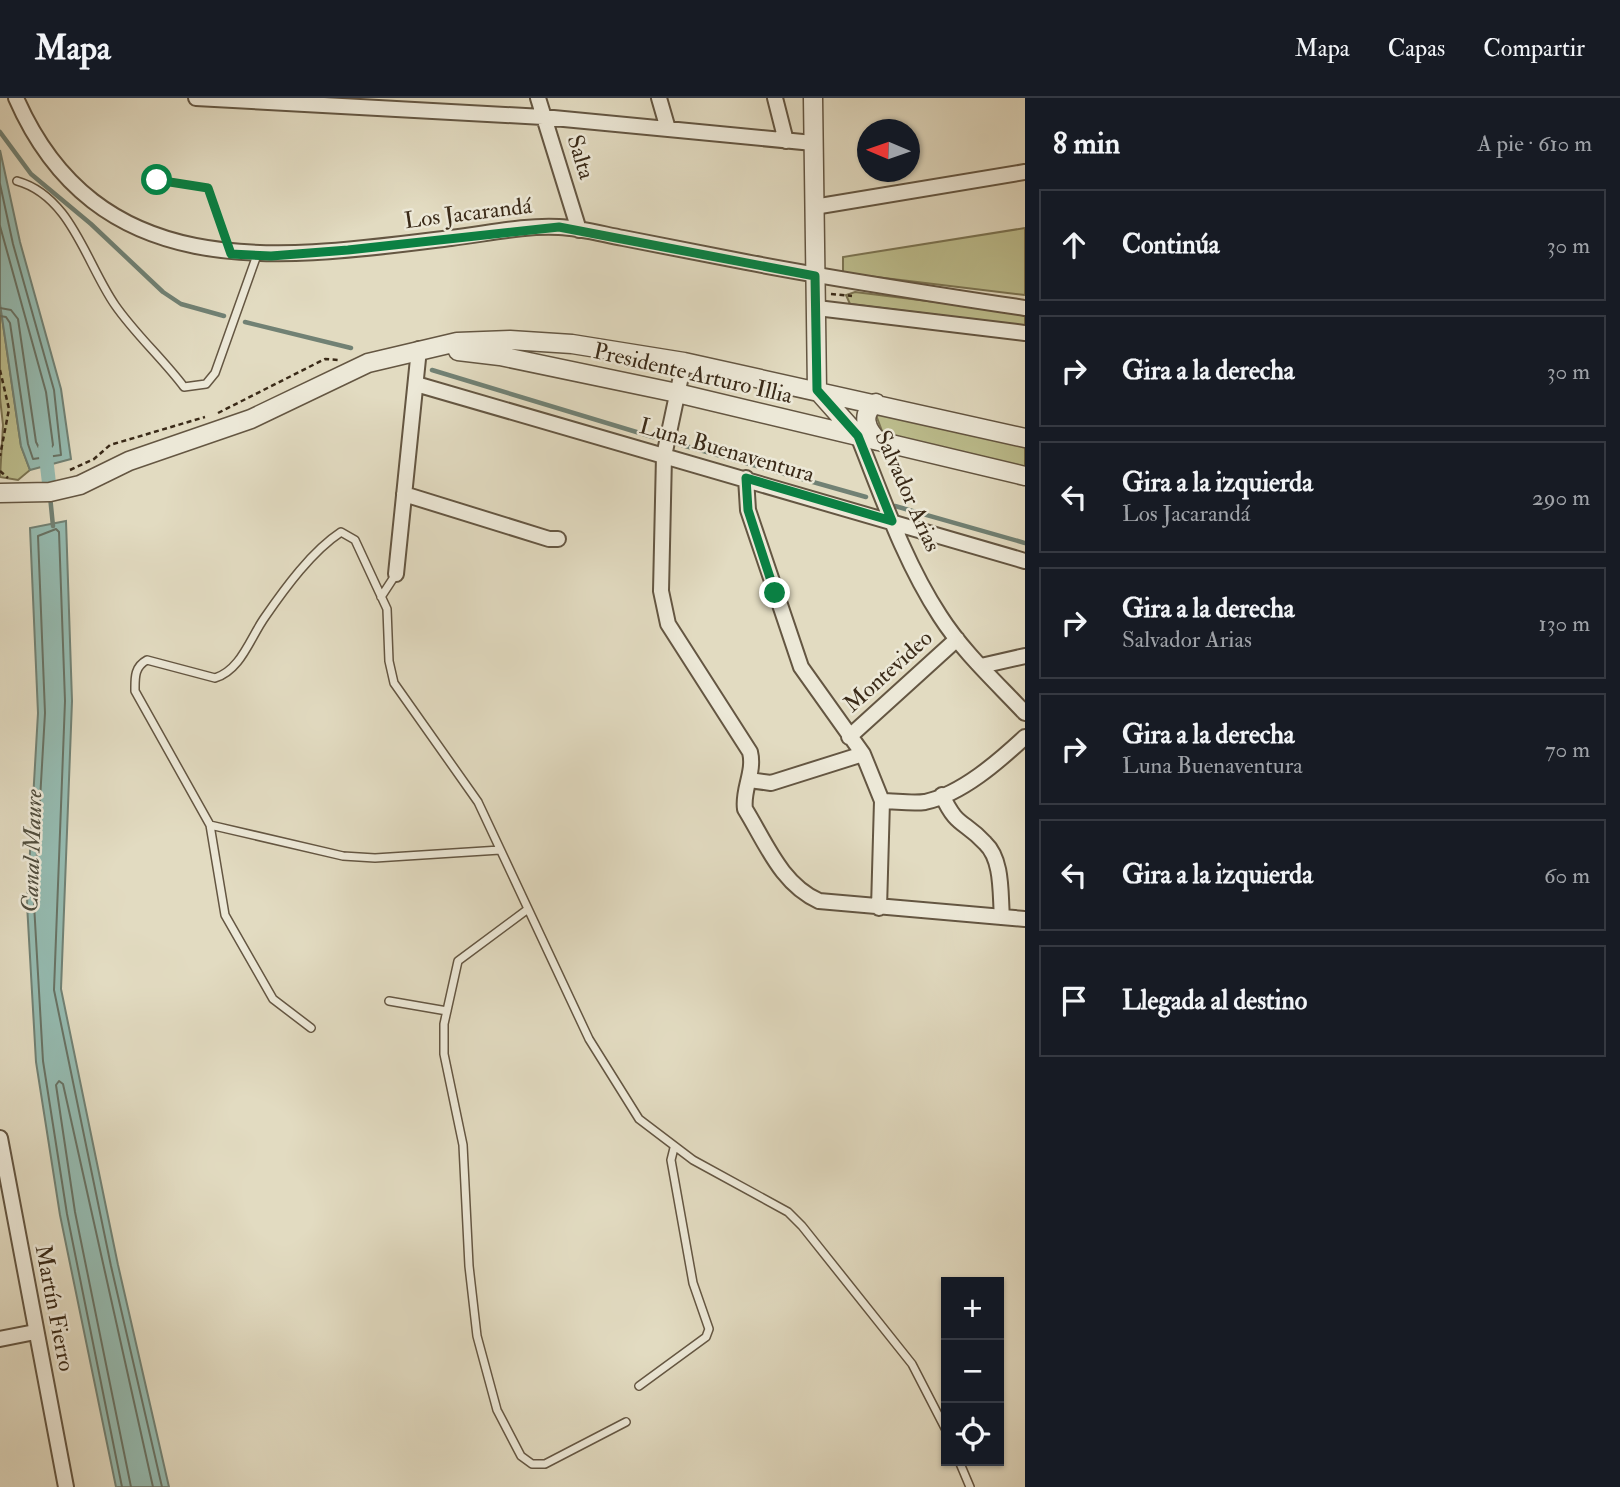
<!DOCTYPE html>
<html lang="es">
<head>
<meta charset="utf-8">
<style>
	:root { --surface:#171b24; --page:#20242c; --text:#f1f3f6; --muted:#9ea1a6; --line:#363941 }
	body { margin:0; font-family:"IM FELL Double Pica",serif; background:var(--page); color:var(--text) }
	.controls { position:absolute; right:21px; bottom:21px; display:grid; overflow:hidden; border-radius:0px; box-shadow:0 2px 5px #0004 }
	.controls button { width:63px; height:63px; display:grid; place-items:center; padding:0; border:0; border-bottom:2px solid var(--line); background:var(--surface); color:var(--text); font:35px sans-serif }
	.compass { position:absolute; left:857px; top:21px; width:63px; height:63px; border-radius:50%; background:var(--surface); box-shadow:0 2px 5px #0004; rotate:272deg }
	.stop { position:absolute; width:21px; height:21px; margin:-16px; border:5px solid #0b8043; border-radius:50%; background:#fff }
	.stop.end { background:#0b8043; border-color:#fff; box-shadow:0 2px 7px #0008 }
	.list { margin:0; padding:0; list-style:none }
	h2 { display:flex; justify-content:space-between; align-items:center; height:91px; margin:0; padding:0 28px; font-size:30px }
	h2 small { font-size:23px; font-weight:400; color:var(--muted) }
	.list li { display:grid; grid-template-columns:46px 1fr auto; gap:21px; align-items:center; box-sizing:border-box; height:112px; margin:0 14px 14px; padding:0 14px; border:2px solid var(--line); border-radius:0px }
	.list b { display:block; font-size:26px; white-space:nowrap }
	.list p { margin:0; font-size:23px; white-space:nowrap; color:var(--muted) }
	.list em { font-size:23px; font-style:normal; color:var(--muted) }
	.icon { flex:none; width:38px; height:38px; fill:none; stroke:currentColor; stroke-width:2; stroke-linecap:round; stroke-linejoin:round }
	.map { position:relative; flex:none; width:1025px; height:1389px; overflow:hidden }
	header { display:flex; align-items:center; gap:42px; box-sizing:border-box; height:98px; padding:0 35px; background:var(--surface); border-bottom:2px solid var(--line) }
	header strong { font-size:33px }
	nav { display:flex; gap:38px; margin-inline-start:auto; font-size:24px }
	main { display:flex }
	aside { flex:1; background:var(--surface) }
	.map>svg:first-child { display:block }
</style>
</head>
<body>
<header>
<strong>Mapa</strong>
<nav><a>Mapa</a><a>Capas</a><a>Compartir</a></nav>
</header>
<main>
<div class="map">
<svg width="1025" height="1389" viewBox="0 0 1025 1389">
	<rect width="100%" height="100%" fill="#e2dbc1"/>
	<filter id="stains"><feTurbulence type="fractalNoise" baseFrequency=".00286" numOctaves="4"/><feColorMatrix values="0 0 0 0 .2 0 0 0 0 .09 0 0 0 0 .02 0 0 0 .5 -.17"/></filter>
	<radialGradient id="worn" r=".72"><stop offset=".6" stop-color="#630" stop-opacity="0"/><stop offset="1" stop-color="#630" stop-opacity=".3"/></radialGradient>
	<path fill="#bcbd8d" stroke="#7b7452" stroke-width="2" d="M1025,130v67l-182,-22v-16z
		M855,194l170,21v13l-175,-22 -4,-9z
		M0,206l21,142 9,24 -12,10 -18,-3 3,-52 -3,-27z
		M882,315l143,34v20l-137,-32 -6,-4 -6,-16z"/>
	<path fill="#95bbb1" stroke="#718174" stroke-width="2" d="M0,52l20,92 41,147 10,70 -41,11 -9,-24 -21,-142z
		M66,423l6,180 -11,288 57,276 51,222h-53l-56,-272 -24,-153 -9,-158 11,-191 -8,-185z"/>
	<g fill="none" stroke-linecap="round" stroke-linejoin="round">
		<path stroke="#687264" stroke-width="2" d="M0,86l13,60 41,146 7,65 -28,4 -5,-15 -18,-121 -4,-6 -6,-1
			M0,128l46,166 7,53 -2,3 -11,2 -4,-8 -18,-123 -7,-9 -11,-2
			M122,1389l-55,-273 -24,-153 -9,-157 11,-191 -7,-177 18,-7 3,3 6,169 -11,289 57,276 51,221
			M131,1389l-56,-275 -19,-127 3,-4 4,3 90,403"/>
		<path stroke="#718174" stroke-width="4.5" d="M0,34l31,42 60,50 72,68 18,12 43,12
			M245,224l106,26
			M432,272l221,67
			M675,345l191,54
			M50,398l3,30
			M895,408l130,37"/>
		<path stroke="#95bbb1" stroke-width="14" d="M45,350l5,44"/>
		<defs>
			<path id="service" d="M17,83c54,15 69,82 98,124 20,29 48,54 69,82l22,-3 9,-11 42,-118
				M381,499l15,-23
				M210,727l133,31 32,2 125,-8
				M528,811l-70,52 -14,63v30l19,91 6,121 8,70 20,74 24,46 11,8h13l81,-42
				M389,903l58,10
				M311,930l-38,-29 -48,-84 -15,-90 -75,-134c0,-13 -1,-24 12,-31l68,18c26,-8 35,-40 50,-61 20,-29 47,-66 76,-85l14,8 32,69 2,52 5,22 84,119 111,237 50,80 54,41 95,52 14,14 110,138 34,66
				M639,1288l67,-49 3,-8 -16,-46 -22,-123 3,-12
				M959,1363l11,26"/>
			<path id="minor" d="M16,0c83,190 267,161 435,140 35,-4 73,-13 108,-11 21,1 43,7 64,11 41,8 82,16 123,24 93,18 186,32 279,46
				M196,0l347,19 270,26
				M538,0l41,132
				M659,0l9,31
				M775,0l11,43
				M814,109l211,-35
				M817,210l208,25
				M684,264l-20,94 -3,135 7,33 82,128c5,20 -8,38 -5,57 21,34 36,75 74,92l206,18
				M416,286l609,177
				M858,338c24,60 46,125 82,180 23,36 56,66 85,97
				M746,380l2,32 53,157 62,87 19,47 -3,107
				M404,396l145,45h9
				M396,476l23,-225
				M981,568l44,-10
				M849,639l108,-98
				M749,682l22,3 92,-29
				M942,697c15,33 22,25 43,48 18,17 15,51 17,74
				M882,703c13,0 30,3 43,1 37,-8 74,-41 100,-65
				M0,1040l66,349
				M0,1241l35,-7"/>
			<path id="tertiary" d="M813,0l4,292 41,46
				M458,253l42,5 177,37 348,83
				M876,305c-16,11 -10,26 2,38
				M0,395l50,-1 30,-7 49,-24 122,-42 117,-56 89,-21 53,-2 62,4 112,18 341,76"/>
		</defs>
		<use href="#service" stroke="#645642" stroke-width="10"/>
		<use href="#minor" stroke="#645642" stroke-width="18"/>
		<use href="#tertiary" stroke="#645642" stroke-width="21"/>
		<path stroke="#3a2a18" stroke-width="2.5" stroke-dasharray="5 3.5" stroke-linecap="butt" d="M157,82l50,8 18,48
			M831,196l21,2
			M0,272l9,39 -9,47
			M218,315l97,-49 10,-5 14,1
			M70,372l24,-11 16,-14 95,-28
			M0,373l8,7"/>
		<use href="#service" stroke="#ece8d7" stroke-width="7"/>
		<use href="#minor" stroke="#ece8d7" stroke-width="14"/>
		<use href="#tertiary" stroke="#ece8d7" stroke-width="18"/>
	</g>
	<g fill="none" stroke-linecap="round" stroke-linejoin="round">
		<path stroke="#0b8043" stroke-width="9" d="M157,82l51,8 23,66 40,2 77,-6 211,-23 256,49 2,114 41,46 34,85 -146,-43 2,32 27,83"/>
	</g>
	<g text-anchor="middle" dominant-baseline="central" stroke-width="5" stroke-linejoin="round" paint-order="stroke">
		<g font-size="23" fill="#3a2a18" stroke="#ece8d7">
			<text transform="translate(581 59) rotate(73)">Salta</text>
			<text transform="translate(468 115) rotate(-7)">Los Jacarandá</text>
			<text transform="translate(693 275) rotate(13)">Presidente Arturo Illia</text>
			<text transform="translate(727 352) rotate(16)">Luna Buenaventura</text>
			<text transform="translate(908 393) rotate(66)">Salvador Arias</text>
			<text transform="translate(888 573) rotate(-42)">Montevideo</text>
			<text transform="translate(55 1210) rotate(79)">Martín Fierro</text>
		</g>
		<g font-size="24" font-style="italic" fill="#514e3e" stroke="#ece8d7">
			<text transform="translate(32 753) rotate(-88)">Canal Maure</text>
		</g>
	</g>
	<rect width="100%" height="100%" filter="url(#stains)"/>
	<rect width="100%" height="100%" fill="url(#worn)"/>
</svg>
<div class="controls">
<button>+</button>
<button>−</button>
<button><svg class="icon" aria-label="locate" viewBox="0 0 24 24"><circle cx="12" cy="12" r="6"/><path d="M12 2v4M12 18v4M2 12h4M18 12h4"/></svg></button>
</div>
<svg class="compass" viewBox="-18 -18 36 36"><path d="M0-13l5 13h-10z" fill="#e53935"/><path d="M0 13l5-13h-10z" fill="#9ea1a6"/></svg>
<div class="stop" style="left:157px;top:82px"></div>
<div class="stop end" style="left:775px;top:495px"></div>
</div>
<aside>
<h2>8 min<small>A pie · 610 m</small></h2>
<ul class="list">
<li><svg class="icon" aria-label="ahead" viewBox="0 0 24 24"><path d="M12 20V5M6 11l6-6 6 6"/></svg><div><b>Continúa</b></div><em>30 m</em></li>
<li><svg class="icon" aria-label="right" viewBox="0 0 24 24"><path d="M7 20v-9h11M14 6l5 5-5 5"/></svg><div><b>Gira a la derecha</b></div><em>30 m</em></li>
<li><svg class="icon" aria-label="left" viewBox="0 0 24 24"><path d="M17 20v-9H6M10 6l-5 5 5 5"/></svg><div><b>Gira a la izquierda</b><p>Los Jacarandá</p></div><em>290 m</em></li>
<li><svg class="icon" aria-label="right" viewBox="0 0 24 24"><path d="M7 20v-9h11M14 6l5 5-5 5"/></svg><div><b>Gira a la derecha</b><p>Salvador Arias</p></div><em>130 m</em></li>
<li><svg class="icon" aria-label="right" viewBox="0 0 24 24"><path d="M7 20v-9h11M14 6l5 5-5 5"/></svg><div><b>Gira a la derecha</b><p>Luna Buenaventura</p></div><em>70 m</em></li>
<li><svg class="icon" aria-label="left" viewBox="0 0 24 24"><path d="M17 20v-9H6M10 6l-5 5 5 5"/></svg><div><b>Gira a la izquierda</b></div><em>60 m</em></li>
<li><svg class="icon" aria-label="arrive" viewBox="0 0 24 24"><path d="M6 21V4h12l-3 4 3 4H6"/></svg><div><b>Llegada al destino</b></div></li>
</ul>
</aside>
</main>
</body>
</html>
